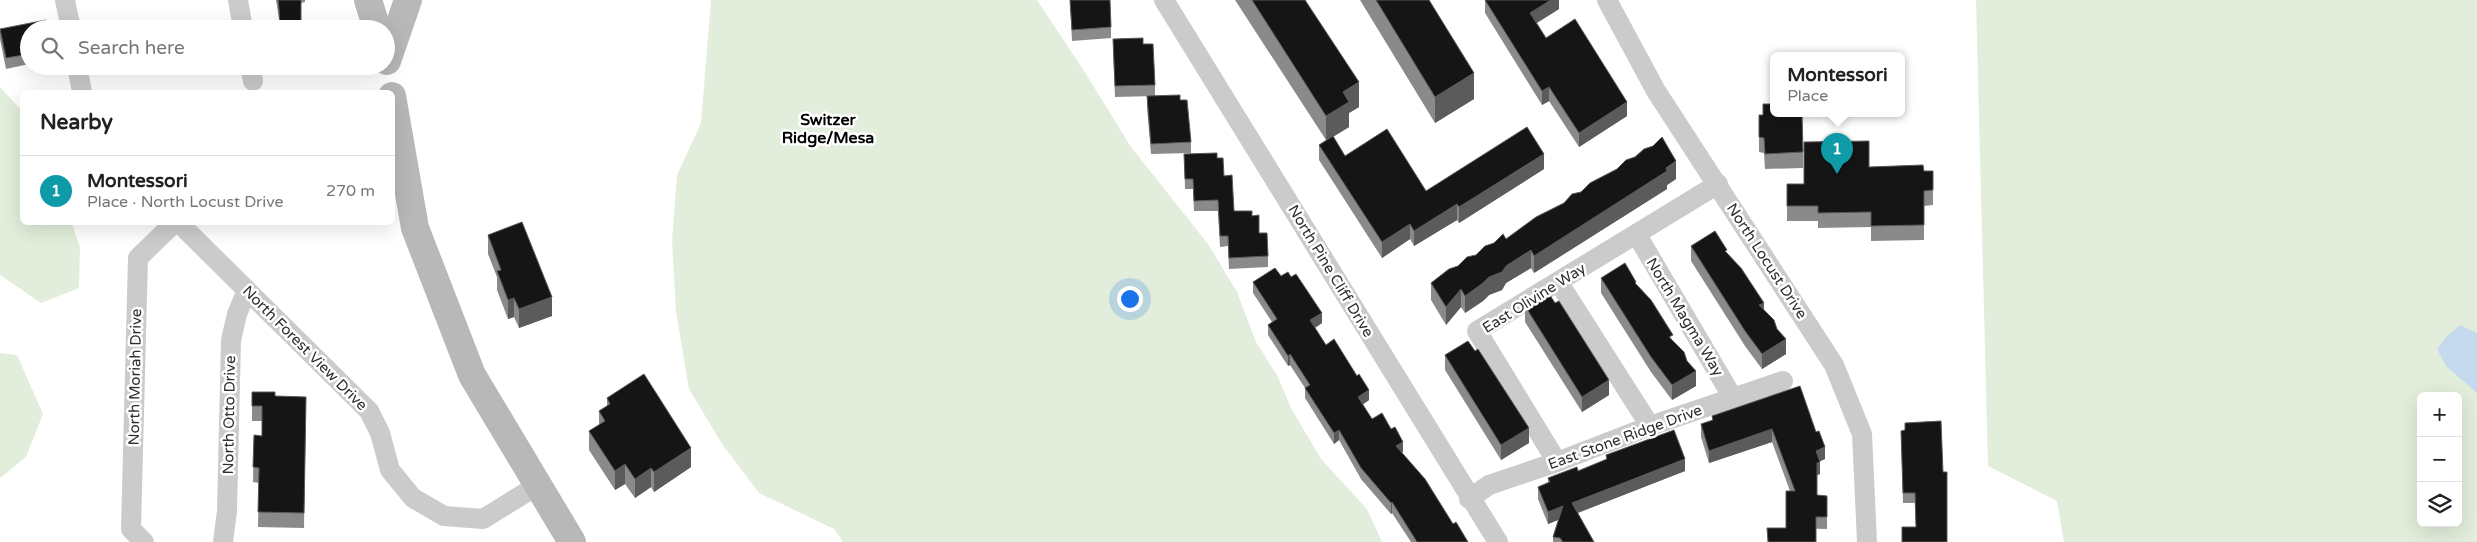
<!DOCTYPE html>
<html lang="en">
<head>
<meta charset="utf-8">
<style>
	:root { --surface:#fff; --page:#f6f6f6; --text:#222; --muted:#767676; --line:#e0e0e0; --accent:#0f766e }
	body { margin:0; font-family:"Varela Round",sans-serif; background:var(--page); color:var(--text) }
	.controls { position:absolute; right:15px; bottom:15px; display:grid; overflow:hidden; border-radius:8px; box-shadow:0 5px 20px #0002 }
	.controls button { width:45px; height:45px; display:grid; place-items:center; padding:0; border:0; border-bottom:1px solid var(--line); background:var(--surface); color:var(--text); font:25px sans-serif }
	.you { position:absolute; left:1129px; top:298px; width:18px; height:18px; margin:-12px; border:4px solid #fff; border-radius:50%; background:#1a73e8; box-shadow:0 0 0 8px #1a73e833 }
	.badge { display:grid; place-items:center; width:32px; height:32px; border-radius:50%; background:var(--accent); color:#fff; font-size:16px; font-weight:700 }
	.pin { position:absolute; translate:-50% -41px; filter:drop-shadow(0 1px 2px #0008) }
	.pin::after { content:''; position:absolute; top:26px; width:18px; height:15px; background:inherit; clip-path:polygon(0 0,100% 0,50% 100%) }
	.popup { position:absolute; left:1770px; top:52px; width:135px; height:65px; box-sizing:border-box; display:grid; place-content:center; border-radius:8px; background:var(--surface); filter:drop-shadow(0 1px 4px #0005); font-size:16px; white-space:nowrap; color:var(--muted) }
	.popup b { font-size:19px; color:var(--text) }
	.popup::after { content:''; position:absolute; left:50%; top:100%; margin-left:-10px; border:10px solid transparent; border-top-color:var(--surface) }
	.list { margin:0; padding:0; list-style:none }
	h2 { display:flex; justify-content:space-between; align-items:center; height:65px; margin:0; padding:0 20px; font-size:21px }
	h2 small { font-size:16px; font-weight:400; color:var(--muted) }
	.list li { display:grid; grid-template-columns:32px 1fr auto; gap:15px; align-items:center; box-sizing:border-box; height:70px; padding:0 20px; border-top:1px solid var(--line) }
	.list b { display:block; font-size:19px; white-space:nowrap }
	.list p { margin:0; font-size:16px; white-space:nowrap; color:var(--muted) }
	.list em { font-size:16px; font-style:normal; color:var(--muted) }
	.icon { flex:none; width:28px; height:28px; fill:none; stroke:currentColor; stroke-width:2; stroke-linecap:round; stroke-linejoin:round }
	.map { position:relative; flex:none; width:2477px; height:542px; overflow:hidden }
	.search { position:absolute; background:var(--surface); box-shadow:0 5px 20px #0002; left:20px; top:20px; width:375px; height:55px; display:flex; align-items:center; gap:12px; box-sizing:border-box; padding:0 18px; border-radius:28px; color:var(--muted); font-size:19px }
	.panel { position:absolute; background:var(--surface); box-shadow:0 5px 20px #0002; left:20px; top:90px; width:375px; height:135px; border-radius:8px }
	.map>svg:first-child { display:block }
</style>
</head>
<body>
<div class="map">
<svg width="2477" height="542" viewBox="0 0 2477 542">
	<rect width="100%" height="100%" fill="#fff"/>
	<path fill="#e2eddb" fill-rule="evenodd" d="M711,0h326l49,74 45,73 77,97 29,48 19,50 22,35 13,31 30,51 46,50 15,33h-539l-9,-13 -75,-36 -37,-49 -33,-55 -13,-78 -4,-71 5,-65 24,-52z
		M1976,0h501v542h-413l-7,-41 -69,-35zM2421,396h37v127h-37z
		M0,87l22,24v111l50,1 8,25 -1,40 -38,15 -41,-28z
		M0,353l17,2 26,59 -17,43 -26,21z"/>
	<path fill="#c5daef" d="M2460,325l17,8v60l-31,-27 -9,-17 9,-12z"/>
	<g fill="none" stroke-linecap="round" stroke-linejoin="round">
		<path stroke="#cbcbcb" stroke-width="20" d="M65,0l6,29
			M238,0l5,29
			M1164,0l334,542
			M1607,0l49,91 178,274 28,69 5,108
			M77,66l5,26
			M250,66l3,15
			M178,222l191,189 11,22 10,37 23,28 31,18 39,3 55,-34
			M1637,235l96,163
			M1559,283l91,143
			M1557,462l-80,-131 241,-147
			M1469,499l20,-14 68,-23 93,-36 133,-45
			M144,542l-13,-13 7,-271 37,-36
			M223,542l4,-31 4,-171 6,-26 10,-24"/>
		<path stroke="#b8b8b8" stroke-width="28" d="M368,0l9,29
			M387,61l21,-61
			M392,96l23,132 57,147 100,167"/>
	</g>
	<path fill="#8a8a8a" d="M276,0h29v2l-4,1v26h-21l-1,-10z
		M1070,0l41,27v11l-39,3z
		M1235,0h70l54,107 -10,6v14l-16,10 12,19 81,35 118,-22 -85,54 -2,-3 -43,26 -4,-7 -28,19 -63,-98v-15l7,-5z
		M1360,0h69l45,99 -39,24z
		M1485,0h74v9l-22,14 9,15 81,78 -48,31 -30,-46 -7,4 -57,-92z
		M0,29h29v35l-23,5 -6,-30z
		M1143,44l12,41v11l-40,1 -2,-48z
		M172,66h42l-40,8z
		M283,66h28v8l-28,1z
		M1147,96l44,46v11l-40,1 -4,-47z
		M1759,115l44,37v16l-38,1 -1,-16 -5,-1z
		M1184,154l33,4 7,18 10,35 18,5 16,40v11l-39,2 -1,-23 -8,1 -2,-36h-24l-1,-22h-8z
		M1924,171l9,19v15l-9,1v34l-53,1v-14l-53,1v-7h-31v-37h17z
		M1676,179l-9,6v4l-133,84 -3,-5 -25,15 -4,7 -13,5 -6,6 -18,12 -4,-6 -15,18 -15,-25v-17l45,-28 30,-16z
		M488,235l64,81 -33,12 -5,-11 -6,2 -11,-29v-13l-9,-23z
		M1691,246l36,7 37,56 22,45 -24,15 -17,-23 -54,-85z
		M1281,276l41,47 -7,5 11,17 43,55 -7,5 10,14 31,33 -1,1 51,71 15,18h-57l-19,-29 -1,1 -30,-35 -22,-39 -5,4 -29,-46v-10l-15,-23 -2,1 -20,-31v-10l4,-3 -19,-29v-11z
		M1601,278l35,6 37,57 23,45 -24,14 -21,-28 -50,-79z
		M1525,306l84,89 -27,17 -57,-90z
		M1475,351l54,92 -28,17 -56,-90v-15z
		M1800,386l25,73 -5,2v13l-3,1v20l10,1v33l-41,-1 4,-37 -18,-49 -63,21 -8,-26v-13l11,-3v-5z
		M252,392l23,4 31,1 -2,131 -46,-1 1,-44 -6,-1 1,-47 8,1v-15h-10z
		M607,398l84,69 -37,25 -3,-5 -16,11 -10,-14 -10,6 -26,-40v-19l10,-6v-14l8,-4z
		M1901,431l42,41 4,70 -31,-15 -1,-24h-12z
		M1606,455l79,16 -107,42 16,29h-41v-5l5,-17 -10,4 -10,-25v-12l10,-5v-4l30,-7 28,-11z"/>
	<path fill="#5b5b5b" d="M1551,0h8v9l-29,18v-14z
		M1474,73v26l-39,24v-26z
		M1359,82v25l-10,6v14l-23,14v-25l17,-24z
		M1549,87v14l-7,4v-14z
		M1627,102v14l-48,31v-14z
		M1544,154v15l-85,54v-16z
		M1676,161v18l-9,6v4l-133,84v-17z
		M1457,204v16l-43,26v-15z
		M1410,224v15l-28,19v-16z
		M1531,250v18l-25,15 -4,7 -13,5 -6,6 -18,12v-17l24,-19z
		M1461,289v18l-15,18v-18z
		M552,297v19l-33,12v-19z
		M514,298v19l-6,2v-19z
		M1764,303v15l-5,-13z
		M1322,313v10l-12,8v-11z
		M1786,339v15l-24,15v-15z
		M1290,354v11l-2,1v-10z
		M1696,371v15l-24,14v-15z
		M1609,380v15l-27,17v-15z
		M1369,390v10l-11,8v-11z
		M1529,428v15l-28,17v-15z
		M1772,429v13l-63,21v-12z
		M1339,430v10l-5,4v-11z
		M1403,442v10l-7,4v-10z
		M1825,447v12l-9,4v-12z
		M691,448v19l-37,25v-20z
		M1685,459v12l-113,44v-12z
		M1820,462v12l-3,1v-12z
		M625,464v20l-10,6v-19z
		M651,468v19l-16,11v-19z
		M1392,502v11l-1,1v-11z
		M1563,506v12l-15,6v-12z"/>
	<path fill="#151515" stroke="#5b5b5b" d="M278,0h23v29h9h-30l-1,-20z
		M1070,0h40l1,27 -39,3z
		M1252,0h53l54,82 -16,10 6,10 -23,14z
		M1376,0h53l45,73 -39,24z
		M1485,0h66l-21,13 16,25 29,-19 52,83 -48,31 -30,-46 -7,4z
		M46,20l2,9h-19v25l-23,4 -6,-29z
		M219,25l1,4h-19z
		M189,26l1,3h-13z
		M1143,38v6h10l2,41 -40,1 -2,-47z
		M1180,95v5h7l4,42 -40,2 -4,-48z
		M1763,104h10v9h29l1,39 -38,2 -1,-16 -5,-1v-22h4z
		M1527,127l17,27 -85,53 -2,-3 -43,27 -4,-7 -28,18 -63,-97 14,-9 12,20 42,-27 39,62z
		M1662,137l14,24 -10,7 1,3 -133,85 -3,-6 -25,16 -4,6 -13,5 -6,6 -18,13 -4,-7 -15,18 -15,-24 18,-14 9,-3 9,-9 9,-2 9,-9 9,-3 9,-9 3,5 30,-22 28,-14 8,-9 9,-2 9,-9 27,-14 9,-9 9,-3 9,-8 9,-3z
		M1869,141v26l54,-2 1,6h9v19l-9,1v34l-53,1v-14l-53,1v-7h-31v-22h17v-42z
		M1217,153v5h6l1,18 8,-1 2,36h18v5l7,-1v18h8l1,23 -39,2 -1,-22h-8l-2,-36 -24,1 -1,-22h-8l-1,-25z
		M522,222l30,75 -33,12 -5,-11 -6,2 -11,-29 4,-1 -13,-35z
		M1715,231l12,19 -2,1 16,17 23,35 -5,2 15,15 3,9 9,10 -24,15 -17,-23 -54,-85z
		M1625,263l11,19 -1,1 16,17 22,35 -4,2 15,15 3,9 9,10 -24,14 -21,-28 -50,-79z
		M1275,268l6,8 7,-4 3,5 5,-3 26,39 -12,7 16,25 8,-6 23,37 2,-2 10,16 -11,7 14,22 10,-6 9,16 4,-2 8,15 -7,4 29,33 28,45 3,-2 12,20h-51l-25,-40 -1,1 -30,-35 -22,-38 -5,3 -29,-45 5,-3 -20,-31 -2,2 -20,-31 9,-6 -24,-37z
		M1548,292l7,11 4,-2 50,79 -27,17 -57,-91z
		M1468,341l7,10 3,-2 51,79 -28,17 -56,-90z
		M644,374l47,74 -37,24 -3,-4 -16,11 -10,-15 -10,7 -26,-40 16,-10 -6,-10 11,-7 -3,-6z
		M1800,386l16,46 3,-1 6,16 -9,4 4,11 -3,1v32l10,1v21h-11v25h-48l-1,-14h19v-37h9l-23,-62 -63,22 -8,-27 12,-4 -1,-4z
		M252,392h23v4l31,1 -2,116 -46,-1 1,-44 -6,-1 1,-32 8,1v-30h-10z
		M1941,421l2,51h4v70h-45v-15h14l-1,-34h-12l-2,-62 4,-1v-7z
		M1674,430l11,29 -113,44 22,39h-31l-3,-4 -7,-1 10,-31 -15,6 -10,-25 12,-5 -2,-4 29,-11 1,4 29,-12 -1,-4z"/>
	<g text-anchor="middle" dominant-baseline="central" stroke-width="5" stroke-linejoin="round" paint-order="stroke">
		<g font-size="15" fill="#2e2e2e" stroke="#fff">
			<text transform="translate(1767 261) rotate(57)">North Locust Drive</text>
			<text transform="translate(1331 271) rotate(59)">North Pine Cliff Drive</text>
			<text transform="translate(1534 298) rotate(-32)">East Olivine Way</text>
			<text transform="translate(1685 317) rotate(59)">North Magma Way</text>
			<text transform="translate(305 348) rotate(45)">North Forest View Drive</text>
			<text transform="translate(135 377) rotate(-89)">North Moriah Drive</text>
			<text transform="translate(229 415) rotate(-89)">North Otto Drive</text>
			<text transform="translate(1625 437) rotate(-20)">East Stone Ridge Drive</text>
		</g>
		<g font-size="16" font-weight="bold" fill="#000" stroke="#fff">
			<text x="828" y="120">Switzer<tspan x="828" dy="18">Ridge/Mesa</tspan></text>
		</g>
	</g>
</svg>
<div class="controls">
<button>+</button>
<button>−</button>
<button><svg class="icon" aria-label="layers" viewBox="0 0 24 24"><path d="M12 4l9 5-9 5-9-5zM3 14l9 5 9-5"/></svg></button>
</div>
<div class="you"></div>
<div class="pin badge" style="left:1837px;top:174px;background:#0f9aa8">1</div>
<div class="popup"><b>Montessori</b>Place</div>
<div class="search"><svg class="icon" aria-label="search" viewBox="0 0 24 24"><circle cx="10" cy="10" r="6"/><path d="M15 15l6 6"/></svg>Search here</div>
<section class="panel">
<h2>Nearby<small></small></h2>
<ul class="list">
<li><span class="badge" style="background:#0f9aa8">1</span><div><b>Montessori</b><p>Place · North Locust Drive</p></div><em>270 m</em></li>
</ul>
</section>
</div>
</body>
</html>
